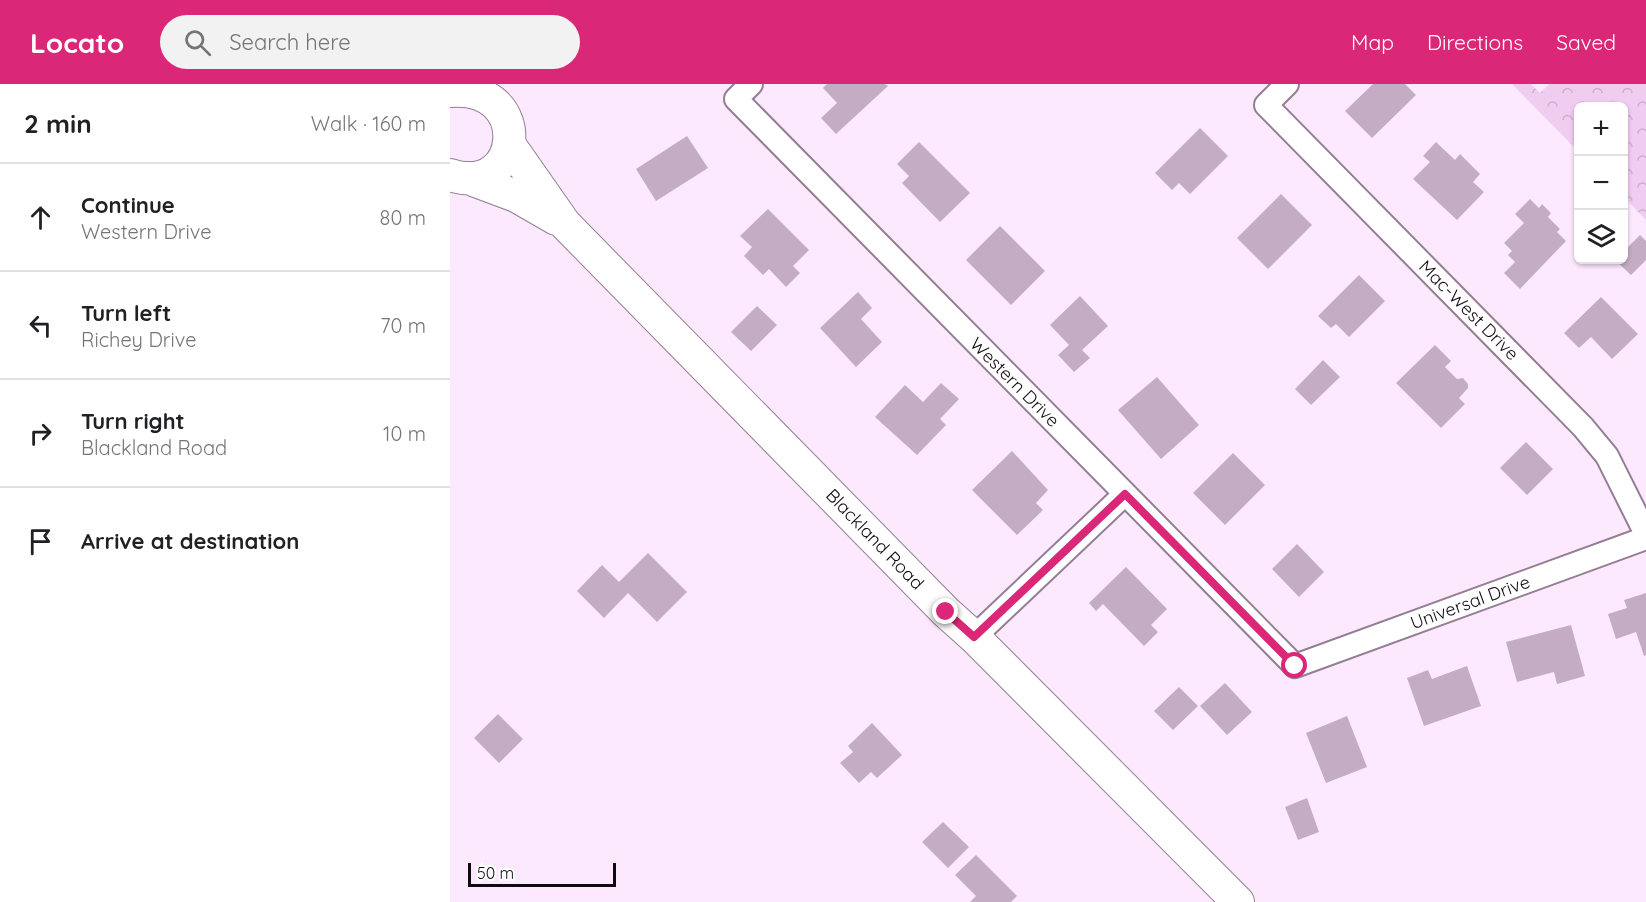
<!DOCTYPE html>
<html lang="en">
<head>
<meta charset="utf-8">
<style>
	:root { --surface:#fff; --page:#f2f2f2; --text:#202124; --muted:#757577; --line:#e0e0e0; --accent:#db2777 }
	body { margin:0; font-family:Quicksand,sans-serif; background:var(--page); color:var(--text) }
	.controls { position:absolute; right:18px; top:18px; display:grid; overflow:hidden; border-radius:9px; box-shadow:0 2px 4px #0004 }
	.controls button { width:54px; height:54px; display:grid; place-items:center; padding:0; border:0; border-bottom:2px solid var(--line); background:var(--surface); color:var(--text); font:30px sans-serif }
	.scale { position:absolute; left:18px; bottom:15px; width:148px; box-sizing:border-box; padding-left:6px; border:3px solid #110911; border-top:0; font-size:16px; line-height:21px; white-space:nowrap; color:#110911; -webkit-text-stroke:4px #fff; paint-order:stroke }
	.stop { position:absolute; width:18px; height:18px; margin:-14px; border:4px solid #db2777; border-radius:50%; background:#fff }
	.stop.end { background:#db2777; border-color:#fff; box-shadow:0 2px 6px #0008 }
	.list { margin:0; padding:0; list-style:none }
	h2 { display:flex; justify-content:space-between; align-items:center; height:78px; margin:0; padding:0 24px; font-size:26px }
	h2 small { font-size:20px; font-weight:400; color:var(--muted) }
	.list li { display:grid; grid-template-columns:39px 1fr auto; gap:18px; align-items:center; box-sizing:border-box; height:108px; padding:0 24px; border-top:2px solid var(--line) }
	.list b { display:block; font-size:22px; white-space:nowrap }
	.list p { margin:0; font-size:20px; white-space:nowrap; color:var(--muted) }
	.list em { font-size:20px; font-style:normal; color:var(--muted) }
	.icon { flex:none; width:33px; height:33px; fill:none; stroke:currentColor; stroke-width:2; stroke-linecap:round; stroke-linejoin:round }
	.map { position:relative; flex:none; width:1196px; height:818px; overflow:hidden }
	header { display:flex; align-items:center; gap:36px; box-sizing:border-box; height:84px; padding:0 30px; background:var(--accent); color:#fff }
	header strong { font-size:28px }
	nav { display:flex; gap:33px; margin-inline-start:auto; font-size:21px }
	.search { width:420px; height:54px; background:var(--page); display:flex; align-items:center; gap:15px; box-sizing:border-box; padding:0 21px; border-radius:33px; color:var(--muted); font-size:22px }
	main { display:flex }
	aside { flex:1; background:var(--surface) }
	.map>svg:first-child { display:block }
</style>
</head>
<body>
<header>
<strong>Locato</strong>
<div class="search"><svg class="icon" aria-label="search" viewBox="0 0 24 24"><circle cx="10" cy="10" r="6"/><path d="M15 15l6 6"/></svg>Search here</div>
<nav><a>Map</a><a>Directions</a><a>Saved</a></nav>
</header>
<main>
<aside>
<h2>2 min<small>Walk · 160 m</small></h2>
<ul class="list">
<li><svg class="icon" aria-label="ahead" viewBox="0 0 24 24"><path d="M12 20V5M6 11l6-6 6 6"/></svg><div><b>Continue</b><p>Western Drive</p></div><em>80 m</em></li>
<li><svg class="icon" aria-label="left" viewBox="0 0 24 24"><path d="M17 20v-9H6M10 6l-5 5 5 5"/></svg><div><b>Turn left</b><p>Richey Drive</p></div><em>70 m</em></li>
<li><svg class="icon" aria-label="right" viewBox="0 0 24 24"><path d="M7 20v-9h11M14 6l5 5-5 5"/></svg><div><b>Turn right</b><p>Blackland Road</p></div><em>10 m</em></li>
<li><svg class="icon" aria-label="arrive" viewBox="0 0 24 24"><path d="M6 21V4h12l-3 4 3 4H6"/></svg><div><b>Arrive at destination</b></div></li>
</ul>
</aside>
<div class="map">
<svg width="1196" height="818" viewBox="0 0 1196 818">
	<defs>
		<pattern id="park-crowns" width="20" height="18" patternUnits="userSpaceOnUse" patternTransform="scale(1.5)"><rect width="20" height="18" fill="#f1ccf1"/><path d="M2 6a3 3 0 1 1 6 0M12 15a3 3 0 1 1 6 0" fill="none" stroke="#ceaece"/></pattern>
	</defs>
	<rect width="100%" height="100%" fill="#fde9fd"/>
	<path fill="url(#park-crowns)" d="M1062,0h19l9,9 9,-9h97v136l-22,-23v-91h-46v45z"/>
	<path fill="#c4adc4" d="M377,0h58l3,2 -52,48 -15,-16 16,-15 -14,-15z
		M923,0h32l11,11 -44,43 -27,-27z
		M750,44l28,28 -38,38 -11,-11 -7,7 -17,-17z
		M237,52l21,32 -52,33 -20,-32z
		M469,58l51,51 -30,29 -38,-39 7,-7 -12,-12z
		M986,58l19,18 5,-6 20,20 -7,8 11,10 -27,28 -44,-41 17,-17 -7,-6z
		M831,110l31,31 -44,44 -31,-31z
		M1080,115l9,9 3,-4 9,9 -3,4 12,12 -3,3 9,9 -46,48 -16,-16 11,-11 -7,-7 4,-4 -8,-8 20,-20 -9,-9z
		M318,125l41,41 -16,16 7,7 -14,14 -17,-18 -6,6 -19,-19 8,-9 -12,-11z
		M550,142l45,45 -34,34 -45,-45z
		M1190,151l6,6v19l-15,15 -16,-15h9v-9z
		M909,191l26,26 -36,36 -13,-13 -5,4 -13,-12z
		M408,208l14,16 -11,11 21,23 -26,25 -36,-39z
		M630,212l28,30 -26,24 8,8 -16,14 -16,-17 11,-10 -19,-20z
		M1151,213l37,37 -26,25 -21,-22 -12,11 -15,-15z
		M307,222l20,19 -26,26 -20,-19z
		M985,261l16,16 -6,6 12,12 6,-1 5,6v4l-9,10 6,6 -24,24 -45,-45z
		M873,276l17,17 -29,28 -16,-16z
		M707,293l42,48 -38,34 -43,-49z
		M491,299l18,16 -19,20 6,6 -29,30 -42,-38 30,-32 18,17z
		M1076,358l27,27 -26,26 -27,-27z
		M562,367l36,39 -12,13 7,7 -26,25 -45,-45z
		M783,369l32,32 -40,40 -32,-32z
		M847,460l27,28 -25,25 -27,-28z
		M198,469l39,39 -30,30 -29,-29 -24,25 -27,-27 25,-26 17,17z
		M676,483l41,42 -16,16 7,7 -14,14 -41,-42 -7,7 -7,-8z
		M1196,509v62l-2,1 -8,-24 -20,7 -8,-25 19,-6 -3,-8z
		M1121,541l14,51 -28,8 -3,-12 -37,10 -11,-40z
		M1017,582l14,40 -57,20 -17,-48 21,-8 4,9z
		M775,599l27,29 -25,23 -27,-29z
		M729,603l19,19 -25,24 -19,-19z
		M48,630l25,25 -24,24 -25,-25z
		M897,632l20,51 -41,16 -20,-50z
		M422,639l30,32 -25,23 -6,-6 -12,11 -19,-20 13,-11 -5,-6z
		M857,714l12,34 -21,8 -13,-33z
		M493,738l26,25 -21,21 -26,-26z
		M526,771l41,41 -6,6h-41l6,-6 -21,-21z"/>
	<g fill="none" stroke-linecap="round" stroke-linejoin="round">
		<defs>
			<path id="street" d="M301,0l-15,15 559,567 351,-128
				M837,0l-21,21 317,322 24,29 39,78
				M524,553l151,-143"/>
			<path id="secondary" d="M0,7c85,-7 73,108 0,84
				M59,60l56,80 381,388 28,25 264,265
				M18,94l48,18 40,23"/>
		</defs>
		<use href="#street" stroke="#947e94" stroke-width="26"/>
		<use href="#secondary" stroke="#947e94" stroke-width="34"/>
		<use href="#street" stroke="#fff" stroke-width="22"/>
		<use href="#secondary" stroke="#fff" stroke-width="32"/>
	</g>
	<g fill="none" stroke-linecap="round" stroke-linejoin="round">
		<path stroke="#db2777" stroke-width="8" d="M496,528l28,25 151,-143 170,172"/>
	</g>
	<g text-anchor="middle" dominant-baseline="central" stroke-width="6" stroke-linejoin="round" paint-order="stroke">
		<g font-size="18" fill="#110911" stroke="#fff">
			<text transform="translate(1019 226) rotate(45)">Mac-West Drive</text>
			<text transform="translate(565 298) rotate(45)">Western Drive</text>
			<text transform="translate(425 455) rotate(46)">Blackland Road</text>
			<text transform="translate(1020 518) rotate(-20)">Universal Drive</text>
		</g>
	</g>
</svg>
<div class="controls">
<button>+</button>
<button>−</button>
<button><svg class="icon" aria-label="layers" viewBox="0 0 24 24"><path d="M12 4l9 5-9 5-9-5zM3 14l9 5 9-5"/></svg></button>
</div>
<div class="scale">50 m</div>
<div class="stop" style="left:845px;top:582px"></div>
<div class="stop end" style="left:496px;top:528px"></div>
</div>
</main>
</body>
</html>
